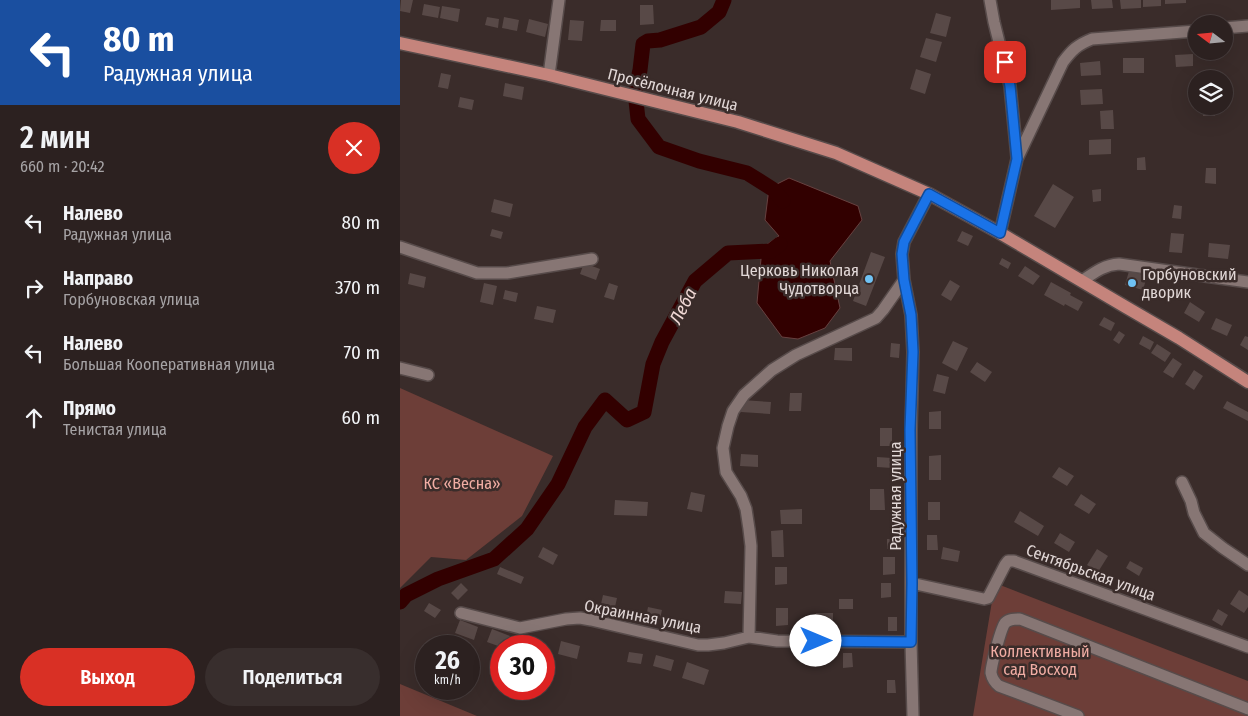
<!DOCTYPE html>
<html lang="ru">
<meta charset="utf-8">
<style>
body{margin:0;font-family:"Fira Sans Condensed",sans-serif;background:#382e2d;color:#f1f3f6;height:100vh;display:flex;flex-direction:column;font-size:19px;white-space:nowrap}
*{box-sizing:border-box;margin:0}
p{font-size:16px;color:#a6a3a5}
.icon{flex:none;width:28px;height:28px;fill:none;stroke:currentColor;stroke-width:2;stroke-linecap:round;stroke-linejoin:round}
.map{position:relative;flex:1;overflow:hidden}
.drawer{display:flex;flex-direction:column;background:#2c2120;width:400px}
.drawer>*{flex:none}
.top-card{background:#1a4fa0;color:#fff;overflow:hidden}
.needle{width:32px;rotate:286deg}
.fabs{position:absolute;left:788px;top:15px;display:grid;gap:10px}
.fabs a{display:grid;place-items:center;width:45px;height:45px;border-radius:50%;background:#2c2120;box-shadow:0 5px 20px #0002,0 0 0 1px #483e3e;font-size:25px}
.speed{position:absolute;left:15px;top:635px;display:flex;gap:10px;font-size:25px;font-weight:700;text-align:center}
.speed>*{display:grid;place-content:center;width:65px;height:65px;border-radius:50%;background:#2c2120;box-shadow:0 5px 20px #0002,0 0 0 1px #483e3e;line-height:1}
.speed small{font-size:12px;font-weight:400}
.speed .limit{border:8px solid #d22;background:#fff;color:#111}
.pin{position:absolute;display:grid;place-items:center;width:42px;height:42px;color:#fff;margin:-21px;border-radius:10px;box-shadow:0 2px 8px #0006}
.me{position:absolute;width:55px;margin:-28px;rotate:90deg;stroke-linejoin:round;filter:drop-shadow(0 0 4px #0008)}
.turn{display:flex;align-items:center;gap:18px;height:105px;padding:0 20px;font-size:22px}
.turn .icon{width:65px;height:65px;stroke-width:2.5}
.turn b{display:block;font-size:35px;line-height:42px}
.round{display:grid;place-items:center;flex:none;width:52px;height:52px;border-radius:26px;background:#382e2d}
.headline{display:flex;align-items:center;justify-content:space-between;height:85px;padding:0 20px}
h1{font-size:30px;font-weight:600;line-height:38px}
.button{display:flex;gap:10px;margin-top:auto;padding:10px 20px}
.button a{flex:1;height:58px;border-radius:30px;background:#d93025;color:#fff;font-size:20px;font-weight:600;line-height:58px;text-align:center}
.button a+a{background:#382e2d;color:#f1f3f6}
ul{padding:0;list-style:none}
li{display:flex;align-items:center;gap:15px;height:65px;padding:0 20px}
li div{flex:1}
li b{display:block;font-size:19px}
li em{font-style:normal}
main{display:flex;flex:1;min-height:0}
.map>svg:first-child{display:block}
.green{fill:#6d3e38}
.water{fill:#320000;stroke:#674140}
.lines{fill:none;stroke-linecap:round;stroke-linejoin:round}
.river{stroke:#320000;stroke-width:15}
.building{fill:#584947}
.minor-casing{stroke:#574b4a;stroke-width:14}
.major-casing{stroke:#574b4a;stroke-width:15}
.minor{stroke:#877674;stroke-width:11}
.major{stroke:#c5847c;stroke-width:12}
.route-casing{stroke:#114b97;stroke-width:12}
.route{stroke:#1a73e8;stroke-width:9}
.poi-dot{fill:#6fc2f4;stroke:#3a2c2a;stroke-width:2}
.labels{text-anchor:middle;stroke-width:5;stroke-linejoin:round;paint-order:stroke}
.street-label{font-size:16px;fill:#e2d8d7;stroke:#3a2c2a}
.poi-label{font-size:16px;fill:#e2d8d7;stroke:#3a2c2a;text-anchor:end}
.park-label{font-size:16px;fill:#f1ada4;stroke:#3a2c2a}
.water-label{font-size:18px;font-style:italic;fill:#f0d8d5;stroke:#3a2c2a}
</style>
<main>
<section class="drawer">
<div class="top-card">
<div class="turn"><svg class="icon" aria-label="left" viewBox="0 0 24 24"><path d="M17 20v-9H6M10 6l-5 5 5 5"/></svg><div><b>80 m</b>Радужная улица</div></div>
</div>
<div class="headline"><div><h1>2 мин</h1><p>660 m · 20:42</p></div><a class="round" style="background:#d93025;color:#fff"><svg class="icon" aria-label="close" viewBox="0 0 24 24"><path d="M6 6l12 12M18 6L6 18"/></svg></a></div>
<ul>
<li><svg class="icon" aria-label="left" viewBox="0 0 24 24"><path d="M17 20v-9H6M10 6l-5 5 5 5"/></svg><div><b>Налево</b><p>Радужная улица</p></div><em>80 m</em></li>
<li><svg class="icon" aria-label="right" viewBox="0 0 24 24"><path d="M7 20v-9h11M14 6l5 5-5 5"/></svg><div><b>Направо</b><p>Горбуновская улица</p></div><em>370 m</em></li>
<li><svg class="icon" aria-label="left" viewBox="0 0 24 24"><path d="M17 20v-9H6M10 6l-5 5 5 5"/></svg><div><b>Налево</b><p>Большая Кооперативная улица</p></div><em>70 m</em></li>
<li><svg class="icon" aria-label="ahead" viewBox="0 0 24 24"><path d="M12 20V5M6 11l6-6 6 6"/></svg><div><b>Прямо</b><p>Тенистая улица</p></div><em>60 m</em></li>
</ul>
<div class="button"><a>Выход</a><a>Поделиться</a></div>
</section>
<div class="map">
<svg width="848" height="716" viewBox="0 0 848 716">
<rect width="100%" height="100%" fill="#3a2c2a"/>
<path class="green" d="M 0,388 L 153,456 L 122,516 L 66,560 L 31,557 L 0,588 Z
M 595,583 L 848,681 L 848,716 L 573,716 Z
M 0,684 L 77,716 L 0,716 Z"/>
<path class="water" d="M 389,178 L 458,206 L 462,220 L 430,261 L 440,308 L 425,328 L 398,339 L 382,337 L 357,303 L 362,248 L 379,236 L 365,220 L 369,188 Z"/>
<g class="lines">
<path class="river" d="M 324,0 L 319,12 L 301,27 L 260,40 L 248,41 L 243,44 L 240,70 L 235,92 L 238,119 L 259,147 L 299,161 L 347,173 L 374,190 L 383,201
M 0,602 L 6,595 L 38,579 L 94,559 L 127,529 L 158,484 L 185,427 L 205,400 L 227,420 L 244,412 L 253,364 L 262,342 L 295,281 L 328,253 L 371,251 L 380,244"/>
</g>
<path class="building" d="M 1,0 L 13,0 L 10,13 L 0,11 Z
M 651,0 L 680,0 L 680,8 L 651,10 Z
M 691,0 L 712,0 L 713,8 L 692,9 Z
M 720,0 L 741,0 L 741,8 L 721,9 Z
M 743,0 L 761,0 L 761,6 L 743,7 Z
M 765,0 L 786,0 L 786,3 L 765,4 Z
M 24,4 L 40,7 L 38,18 L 22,15 Z
M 240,5 L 253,5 L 254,24 L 240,25 Z
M 42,6 L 60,9 L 58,22 L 40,18 Z
M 536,13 L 551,17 L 546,37 L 530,33 Z
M 87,17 L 99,19 L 98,28 L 85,25 Z
M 104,17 L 119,20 L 117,31 L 102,28 Z
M 129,19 L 148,24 L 145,37 L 126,32 Z
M 170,20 L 184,21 L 182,41 L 168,40 Z
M 201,20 L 216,20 L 216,31 L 200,31 Z
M 526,38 L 542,42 L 536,62 L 520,57 Z
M 793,54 L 793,66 L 776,67 L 775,55 Z
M 723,58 L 744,58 L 744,73 L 723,73 Z
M 700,61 L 701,75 L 681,76 L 680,63 Z
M 516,69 L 531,74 L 525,94 L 510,89 Z
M 41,73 L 51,75 L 48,89 L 38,87 Z
M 105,83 L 124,87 L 122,100 L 103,96 Z
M 702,89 L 703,104 L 681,105 L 680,90 Z
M 60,97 L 74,100 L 72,110 L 58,107 Z
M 803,106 L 815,106 L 815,116 L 803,116 Z
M 713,110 L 714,129 L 701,129 L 700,111 Z
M 711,139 L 711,154 L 689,155 L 689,140 Z
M 745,157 L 746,170 L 737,170 L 737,158 Z
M 806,168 L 816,168 L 816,184 L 805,183 Z
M 653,184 L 674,197 L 655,228 L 634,216 Z
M 701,189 L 701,201 L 693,202 L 692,190 Z
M 94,199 L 113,204 L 110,217 L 91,212 Z
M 774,205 L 782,206 L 781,219 L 772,218 Z
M 92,229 L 103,232 L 101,239 L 90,236 Z
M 562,231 L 573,236 L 568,246 L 557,241 Z
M 771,233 L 784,234 L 782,253 L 769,252 Z
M 809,243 L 830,245 L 828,259 L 808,257 Z
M 471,252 L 485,257 L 466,306 L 453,301 Z
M 602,258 L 611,263 L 608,269 L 599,264 Z
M 184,263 L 200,269 L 196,280 L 180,274 Z
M 625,266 L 640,276 L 633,285 L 618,276 Z
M 729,271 L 747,276 L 743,290 L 725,285 Z
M 10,273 L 26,277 L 24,288 L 8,284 Z
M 550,280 L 560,286 L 551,301 L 541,295 Z
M 651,282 L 671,293 L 670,295 L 683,302 L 678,311 L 665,304 L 664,306 L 644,295 Z
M 84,283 L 97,286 L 93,305 L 80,302 Z
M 209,283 L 218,286 L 214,300 L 204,297 Z
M 105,290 L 118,293 L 116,302 L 103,299 Z
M 790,302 L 805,312 L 799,322 L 784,313 Z
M 137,306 L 156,310 L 153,323 L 134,319 Z
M 704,317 L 715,323 L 711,331 L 699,325 Z
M 816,318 L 832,325 L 827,336 L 811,329 Z
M 719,331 L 725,335 L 719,344 L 713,340 Z
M 743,336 L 754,342 L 750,350 L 739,344 Z
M 845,336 L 848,337 L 848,350 L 840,345 Z
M 553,341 L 568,348 L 557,371 L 542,363 Z
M 491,343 L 500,344 L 499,358 L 490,357 Z
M 757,344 L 771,353 L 765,362 L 751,353 Z
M 435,348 L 452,348 L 452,361 L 434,360 Z
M 773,358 L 782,364 L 773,378 L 763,372 Z
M 577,362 L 592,372 L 585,382 L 570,372 Z
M 794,370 L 803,376 L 794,390 L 785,384 Z
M 537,374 L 549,377 L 545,394 L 533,391 Z
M 390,393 L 402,393 L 401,411 L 389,411 Z
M 342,400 L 371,402 L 370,414 L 341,412 Z
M 827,401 L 848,412 L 848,421 L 823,408 Z
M 541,411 L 541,429 L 529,429 L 529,412 Z
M 480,428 L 492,428 L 492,446 L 480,446 Z
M 341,454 L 358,455 L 358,467 L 340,466 Z
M 541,455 L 541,480 L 529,480 L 529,456 Z
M 477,457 L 492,458 L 492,468 L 477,467 Z
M 659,467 L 674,476 L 667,486 L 652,477 Z
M 470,489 L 484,489 L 485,510 L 470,510 Z
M 291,492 L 305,495 L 302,512 L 287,509 Z
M 681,494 L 696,504 L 689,514 L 674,505 Z
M 215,500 L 248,502 L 247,516 L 214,515 Z
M 528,502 L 540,502 L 540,520 L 528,520 Z
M 402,509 L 402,524 L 381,524 L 380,510 Z
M 620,511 L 644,526 L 638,536 L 614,522 Z
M 383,530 L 384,557 L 372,557 L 371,531 Z
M 660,533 L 675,542 L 669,552 L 654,543 Z
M 527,535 L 537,535 L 538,550 L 527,550 Z
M 487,539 L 495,539 L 495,549 L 487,549 Z
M 143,547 L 158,555 L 153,565 L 138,557 Z
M 543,547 L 560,551 L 558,562 L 541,559 Z
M 697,549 L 708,556 L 698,572 L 687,565 Z
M 483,557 L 495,557 L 495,574 L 483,575 Z
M 730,561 L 743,568 L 739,576 L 726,568 Z
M 100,567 L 124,577 L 121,584 L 97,574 Z
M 375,567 L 387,567 L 387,584 L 375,585 Z
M 61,583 L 68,590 L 58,600 L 51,593 Z
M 481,583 L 491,583 L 491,597 L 481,598 Z
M 839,590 L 848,596 L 848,607 L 844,613 L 830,604 Z
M 325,591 L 342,592 L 341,604 L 324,603 Z
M 203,595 L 217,598 L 215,607 L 201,604 Z
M 439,599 L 453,599 L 453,609 L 439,609 Z
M 29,603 L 41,610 L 35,618 L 24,611 Z
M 248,607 L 262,610 L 260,619 L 246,617 Z
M 376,608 L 388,608 L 388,625 L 376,626 Z
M 818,609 L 828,615 L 822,626 L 812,620 Z
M 416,613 L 433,613 L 433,625 L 415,625 Z
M 488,617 L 497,617 L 497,631 L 488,631 Z
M 60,620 L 78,627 L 74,640 L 55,633 Z
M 92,629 L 110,636 L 106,646 L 101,647 L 87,642 Z
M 161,641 L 180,646 L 177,659 L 158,654 Z
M 229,652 L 243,654 L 241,664 L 227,662 Z
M 443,653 L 452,653 L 453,667 L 443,668 Z
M 256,655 L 274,660 L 271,671 L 253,666 Z
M 287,662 L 309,670 L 304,685 L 282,678 Z
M 487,680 L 495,680 L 496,693 L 487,693 Z"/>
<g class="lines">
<g class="minor-casing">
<path id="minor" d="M 590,0 L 594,22 L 610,86 L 617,157
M 824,28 L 848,26
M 149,75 L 159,0
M 600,233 L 617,159 L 663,62 C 672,50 677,45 692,39 L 796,31
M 0,247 L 77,273 L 107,273 L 192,259
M 682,281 C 695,272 704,265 719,264 L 848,282
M 0,368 L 28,375
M 782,482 L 791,501 L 794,513 L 804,533 L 823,548 L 848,565
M 511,583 L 584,599 L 588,598 L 605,565 L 608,561 L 614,561 L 848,647
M 61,613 L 120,628 L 166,619 L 180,618 L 191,620 L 298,645 L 308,645 L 324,643 L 349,637 L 377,641 L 511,642
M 349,637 L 351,546 L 349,529 L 346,509 L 341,496 L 326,472 L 323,448 L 328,426 L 333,411 L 344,395 L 372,370 L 396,355 L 476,318 L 483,310 L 504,280
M 513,716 L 511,642 L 511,430 L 513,352 L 511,315 L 504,280 L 502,254 L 504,242 L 529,194
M 678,716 L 599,686 C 594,682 592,678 591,673 C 591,666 601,628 605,623 C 609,619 615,619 620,619 L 848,709"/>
</g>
<g class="major-casing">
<path id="major" d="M 0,43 L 149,75 L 338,122 L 436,153 L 529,194 L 600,233 L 724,306 L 779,338 L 848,382"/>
</g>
<use href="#minor" class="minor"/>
<use href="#major" class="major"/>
</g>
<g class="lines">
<g class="route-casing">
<path id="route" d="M 416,641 L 511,642 L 512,583 L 510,430 L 513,352 L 511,315 L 504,280 L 502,254 L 504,242 L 529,194 L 600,233 L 617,159 L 610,86 L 605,62"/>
</g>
<use href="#route" class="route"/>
</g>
<g class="poi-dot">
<circle cx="469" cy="279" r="5"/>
<circle cx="732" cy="283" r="5"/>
</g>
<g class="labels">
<g class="street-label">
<text transform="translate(273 89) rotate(14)" y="6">Просёлочная улица</text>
<text transform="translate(495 496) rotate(-90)" y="6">Радужная улица</text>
<text transform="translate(691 572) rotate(20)" y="6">Сентябрьская улица</text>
<text transform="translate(243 616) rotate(11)" y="6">Окраинная улица</text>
</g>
<g class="poi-label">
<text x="459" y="276">Церковь Николая<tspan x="459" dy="18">Чудотворца</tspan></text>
<text x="742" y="280" text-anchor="start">Горбуновский<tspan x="742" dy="18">дворик</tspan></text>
</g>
<g class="park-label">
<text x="62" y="489">КС «Весна»</text>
<text x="640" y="657">Коллективный<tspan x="640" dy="18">сад Восход</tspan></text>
</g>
<g class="water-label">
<text transform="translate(283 306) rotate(-63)" y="6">Леба</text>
</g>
</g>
</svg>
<div class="fabs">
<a><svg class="needle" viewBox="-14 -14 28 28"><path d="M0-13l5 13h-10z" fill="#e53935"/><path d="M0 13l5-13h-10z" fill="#a6a3a5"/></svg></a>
<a><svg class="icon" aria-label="layers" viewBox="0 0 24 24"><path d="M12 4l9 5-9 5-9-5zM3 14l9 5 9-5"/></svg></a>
</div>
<div class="speed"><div>26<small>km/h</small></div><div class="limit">30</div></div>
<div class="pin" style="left:605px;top:62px;background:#d93025"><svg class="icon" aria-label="arrive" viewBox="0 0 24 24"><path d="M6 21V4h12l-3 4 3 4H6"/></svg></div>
<svg class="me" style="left:416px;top:641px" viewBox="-20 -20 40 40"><circle r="19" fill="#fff"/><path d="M0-13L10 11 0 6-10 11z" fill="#1a73e8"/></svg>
</div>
</main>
